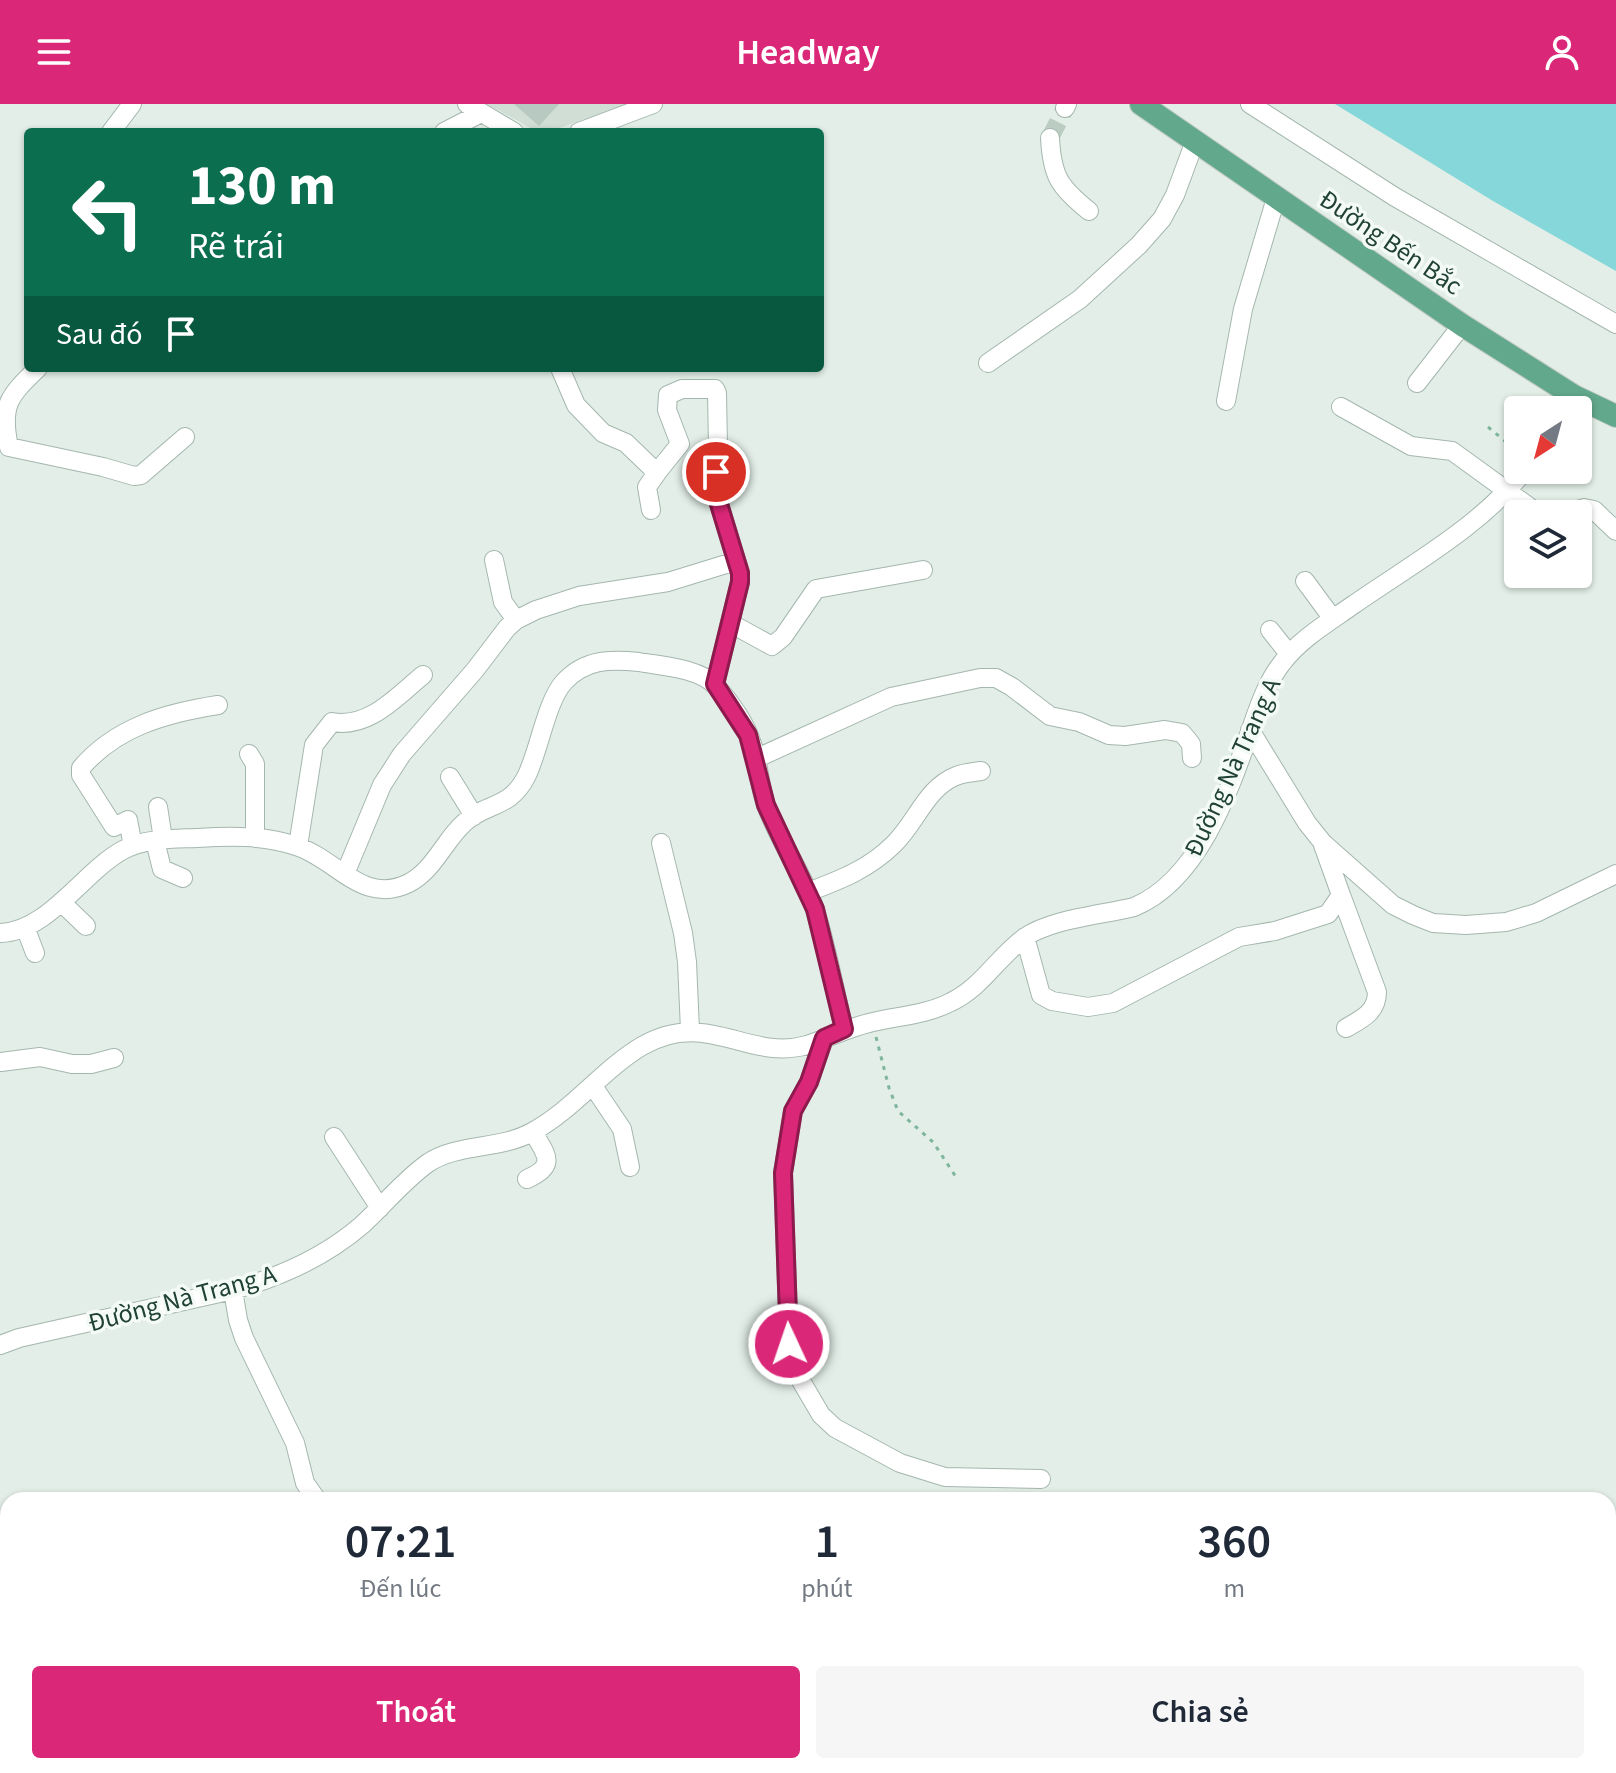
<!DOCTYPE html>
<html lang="vi">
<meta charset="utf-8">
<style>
body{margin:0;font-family:"Source Sans 3",sans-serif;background:#f6f6f7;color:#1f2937;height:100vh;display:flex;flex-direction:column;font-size:30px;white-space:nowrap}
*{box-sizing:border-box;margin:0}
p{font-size:26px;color:#747a83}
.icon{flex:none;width:44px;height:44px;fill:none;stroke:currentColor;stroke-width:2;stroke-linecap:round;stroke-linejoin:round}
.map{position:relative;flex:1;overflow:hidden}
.side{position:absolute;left:0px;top:1388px;width:1616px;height:282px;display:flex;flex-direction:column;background:#fff;border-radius:24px 24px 0 0;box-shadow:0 2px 6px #0004}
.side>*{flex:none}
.guide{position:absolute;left:24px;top:24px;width:800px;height:244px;border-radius:8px;box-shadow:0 2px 6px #0004;background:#0b6e4f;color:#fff;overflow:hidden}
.needle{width:52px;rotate:216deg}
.fabs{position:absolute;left:1504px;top:292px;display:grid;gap:16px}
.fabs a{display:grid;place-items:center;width:88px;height:88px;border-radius:8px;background:#fff;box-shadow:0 2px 6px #0004;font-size:40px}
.pin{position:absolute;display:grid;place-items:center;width:68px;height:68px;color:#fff;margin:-34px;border:4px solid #fff;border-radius:50%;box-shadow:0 2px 8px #0007}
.me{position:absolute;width:88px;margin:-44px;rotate:357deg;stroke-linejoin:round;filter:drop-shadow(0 0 6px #0008)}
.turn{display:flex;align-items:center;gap:28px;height:168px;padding:0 32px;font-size:36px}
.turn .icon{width:104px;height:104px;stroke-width:2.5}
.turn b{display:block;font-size:56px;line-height:68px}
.then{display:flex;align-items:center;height:76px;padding:0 32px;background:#0003;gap:16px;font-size:30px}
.eta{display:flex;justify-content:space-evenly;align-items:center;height:136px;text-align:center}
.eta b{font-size:48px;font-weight:600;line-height:56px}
.cta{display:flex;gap:16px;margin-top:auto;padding:16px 32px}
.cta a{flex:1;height:92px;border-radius:8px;background:#db2777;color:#fff;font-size:32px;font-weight:600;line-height:92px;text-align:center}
.cta a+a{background:#f6f6f7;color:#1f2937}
header{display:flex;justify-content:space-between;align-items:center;height:104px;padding:0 32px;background:#db2777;color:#fff;font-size:36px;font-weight:600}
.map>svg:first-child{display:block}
.built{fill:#d0ded6}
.water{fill:#85d7d9}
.building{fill:#b7c9c0}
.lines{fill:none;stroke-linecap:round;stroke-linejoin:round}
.minor-tunnel{stroke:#bbccc3;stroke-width:18;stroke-dasharray:18 9;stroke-linecap:butt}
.minor-casing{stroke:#a4b7ae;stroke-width:20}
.major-casing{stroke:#c1cac6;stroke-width:24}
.path{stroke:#7fb59d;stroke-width:3;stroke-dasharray:4 6;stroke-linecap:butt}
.minor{stroke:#fff;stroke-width:18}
.major{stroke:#62a88d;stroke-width:22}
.route-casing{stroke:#8e194d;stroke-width:20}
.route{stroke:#db2777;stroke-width:14}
.labels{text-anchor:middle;stroke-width:7;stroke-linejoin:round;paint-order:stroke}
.street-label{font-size:26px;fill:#204234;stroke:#f4faf6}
</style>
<header><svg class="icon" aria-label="menu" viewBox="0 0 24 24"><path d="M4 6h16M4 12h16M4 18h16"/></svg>Headway<svg class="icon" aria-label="person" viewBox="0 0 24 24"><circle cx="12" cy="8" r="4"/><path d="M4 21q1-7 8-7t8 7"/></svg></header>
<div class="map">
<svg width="1616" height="1669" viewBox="0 0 1616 1669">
<rect width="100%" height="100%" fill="#e2eee7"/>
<path class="built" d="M 487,0 L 630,0 L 547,28 L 538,28 Z"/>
<path class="water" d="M 1335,0 L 1616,0 L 1616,167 L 1493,97 Z"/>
<path class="building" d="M 514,0 L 559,0 L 539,22 Z"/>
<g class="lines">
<path class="minor-tunnel" d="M 1050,34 L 1065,4"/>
<g class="minor-casing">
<path id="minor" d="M 467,0 L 514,28
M 1250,0 L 1395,93 L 1616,220
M 1065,4 L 1067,0
M 111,28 L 132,0
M 444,28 L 481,9
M 579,28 L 653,0
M 1050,34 C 1052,72 1059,83 1089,107
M 988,259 L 1080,195 L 1139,141 L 1162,115 L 1175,91 L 1195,37
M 38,264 C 9,292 0,301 9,343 L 103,363 L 134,372 L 141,371 L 185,333
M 560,264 L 576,301 L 603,329 L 626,339 L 653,365 L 659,366 L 680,340 L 667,306 L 668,291 L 682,285 L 715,285 L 717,289 L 719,400 L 740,469 L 740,478 L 715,580
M 1417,279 L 1462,221
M 1226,297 L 1243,205 L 1276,94
M 1341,303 L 1411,342 L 1452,347 L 1539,410
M 651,406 L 647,383 L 659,366
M 1565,410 L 1584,404 L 1594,406 L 1616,427
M 494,456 L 503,498 L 516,516
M 1305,477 L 1333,515
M 730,519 L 772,542 L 783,533 L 816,485 L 923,466
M 1270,526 L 1289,550
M 1250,626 L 1307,719 L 1323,739 L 1393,801 L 1413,811 L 1433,819 L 1466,821 L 1506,818 L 1536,809 L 1616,770
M 249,650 L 255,660 L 255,734
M 755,655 L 891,593 L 980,574 L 996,574 L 1012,583 L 1050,612 L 1079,618 L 1109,631 L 1125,632 L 1165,626 L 1182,629 L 1191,640 L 1192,654
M 450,673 L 474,712
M 158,703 L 163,735
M 155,737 L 162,765 L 183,774
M 661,739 L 683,829 L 687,858 L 690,926
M 133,742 L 128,716 L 114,723 L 81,671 L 81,664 C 116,623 166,609 218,601
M 298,742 L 314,641 L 332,618 C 369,625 397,592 423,571
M 345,770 L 382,681 L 402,650 L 475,566 L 507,524 L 516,516 L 536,506 L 579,492 L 668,478 L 736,457
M 808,788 C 840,776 869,765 894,740 C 916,719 926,684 956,672 C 963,669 974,668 981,667
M 1341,791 L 1377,888 C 1377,908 1362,915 1346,924
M 61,798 L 86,822
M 25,823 L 35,849
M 0,829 C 48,828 84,767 123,746 C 145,734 173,735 197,734 C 230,732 264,731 296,742 C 337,755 363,802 409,779 C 434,766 444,737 464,719 C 486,698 510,706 527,671 C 539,646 547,596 564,578 C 585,555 610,555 639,558 C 662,562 699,564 716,582 C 730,597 746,620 752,640 C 759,660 759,681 766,701 C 779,737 802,768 814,803 C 827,843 834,885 844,925
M 1025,833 L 1041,891 L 1052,897 L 1088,903 L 1113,899 L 1239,833 L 1275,827 L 1328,810 L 1341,791 L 1323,741
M 824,934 L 809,978 L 793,1007 L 783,1069 L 789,1240 L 797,1270 L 821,1311 L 835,1324 L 900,1359 L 945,1373 L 1041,1375
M 1,958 L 40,953 L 72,960 L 91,960 L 114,954
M 593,982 L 622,1025 L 630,1063
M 334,1033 L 380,1104
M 527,1075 C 557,1061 547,1052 533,1028
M 233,1186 L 238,1216 L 244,1234 L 295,1339 L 305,1379 L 317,1396
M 0,1241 L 19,1234 L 233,1186 C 280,1173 325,1153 362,1121 C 384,1101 404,1076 428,1059 C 458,1039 500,1046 532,1028 C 573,1006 602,966 642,942 C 707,904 748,958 807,941 C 828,934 848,924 869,919 C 897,912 926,911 951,898 C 982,883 997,854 1024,834 C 1050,815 1102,811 1134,803 C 1199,776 1229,687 1251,625 C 1259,602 1267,578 1282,559 C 1300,535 1329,518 1353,501 C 1412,460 1480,423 1525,366
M 0,1517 L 8,1510
M 939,1662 L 952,1669
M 741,1669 L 762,1662
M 1126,1669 L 1135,1662"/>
</g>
<g class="major-casing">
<path id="major" d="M 1141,0 L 1462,221 L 1574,292 L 1616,312"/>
</g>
<path class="path" d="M 1488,323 L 1518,348
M 876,933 L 889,984 L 898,1007 L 933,1038 L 958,1076"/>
<use href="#minor" class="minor"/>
<use href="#major" class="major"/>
</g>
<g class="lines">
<g class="route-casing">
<path id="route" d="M 716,368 L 719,400 L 740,469 L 740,478 L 715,580 L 748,631 L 766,701 L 815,805 L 844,925 L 824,934 L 809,978 L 793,1007 L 783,1069 L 789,1240"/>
</g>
<use href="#route" class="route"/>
</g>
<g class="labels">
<g class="street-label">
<text transform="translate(1391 138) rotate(34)" y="9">Đường Bến Bắc</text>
<text transform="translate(1232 663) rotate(-65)" y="9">Đường Nà Trang A</text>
<text transform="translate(182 1194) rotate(-15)" y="9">Đường Nà Trang A</text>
</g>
</g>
</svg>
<div class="fabs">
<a><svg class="needle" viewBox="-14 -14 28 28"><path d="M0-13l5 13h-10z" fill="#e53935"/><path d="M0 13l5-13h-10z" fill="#747a83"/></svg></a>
<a><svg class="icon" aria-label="layers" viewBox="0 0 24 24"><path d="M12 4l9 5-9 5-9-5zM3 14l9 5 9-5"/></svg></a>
</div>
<div class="pin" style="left:716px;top:368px;background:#d93025"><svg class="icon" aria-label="arrive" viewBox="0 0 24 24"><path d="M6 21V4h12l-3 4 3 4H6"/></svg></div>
<svg class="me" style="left:789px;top:1240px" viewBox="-20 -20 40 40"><circle r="17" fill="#db2777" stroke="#fff" stroke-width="3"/><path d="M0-11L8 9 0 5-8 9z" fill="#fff"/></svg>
<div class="guide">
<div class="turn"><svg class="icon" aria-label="left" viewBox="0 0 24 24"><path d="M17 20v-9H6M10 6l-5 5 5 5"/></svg><div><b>130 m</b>Rẽ trái</div></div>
<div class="then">Sau đó<svg class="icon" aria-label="arrive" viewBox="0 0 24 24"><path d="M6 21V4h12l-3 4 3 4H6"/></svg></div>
</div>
<section class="side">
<div class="eta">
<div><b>07:21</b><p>Đến lúc</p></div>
<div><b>1</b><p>phút</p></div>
<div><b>360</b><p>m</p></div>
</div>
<div class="cta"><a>Thoát</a><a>Chia sẻ</a></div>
</section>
</div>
